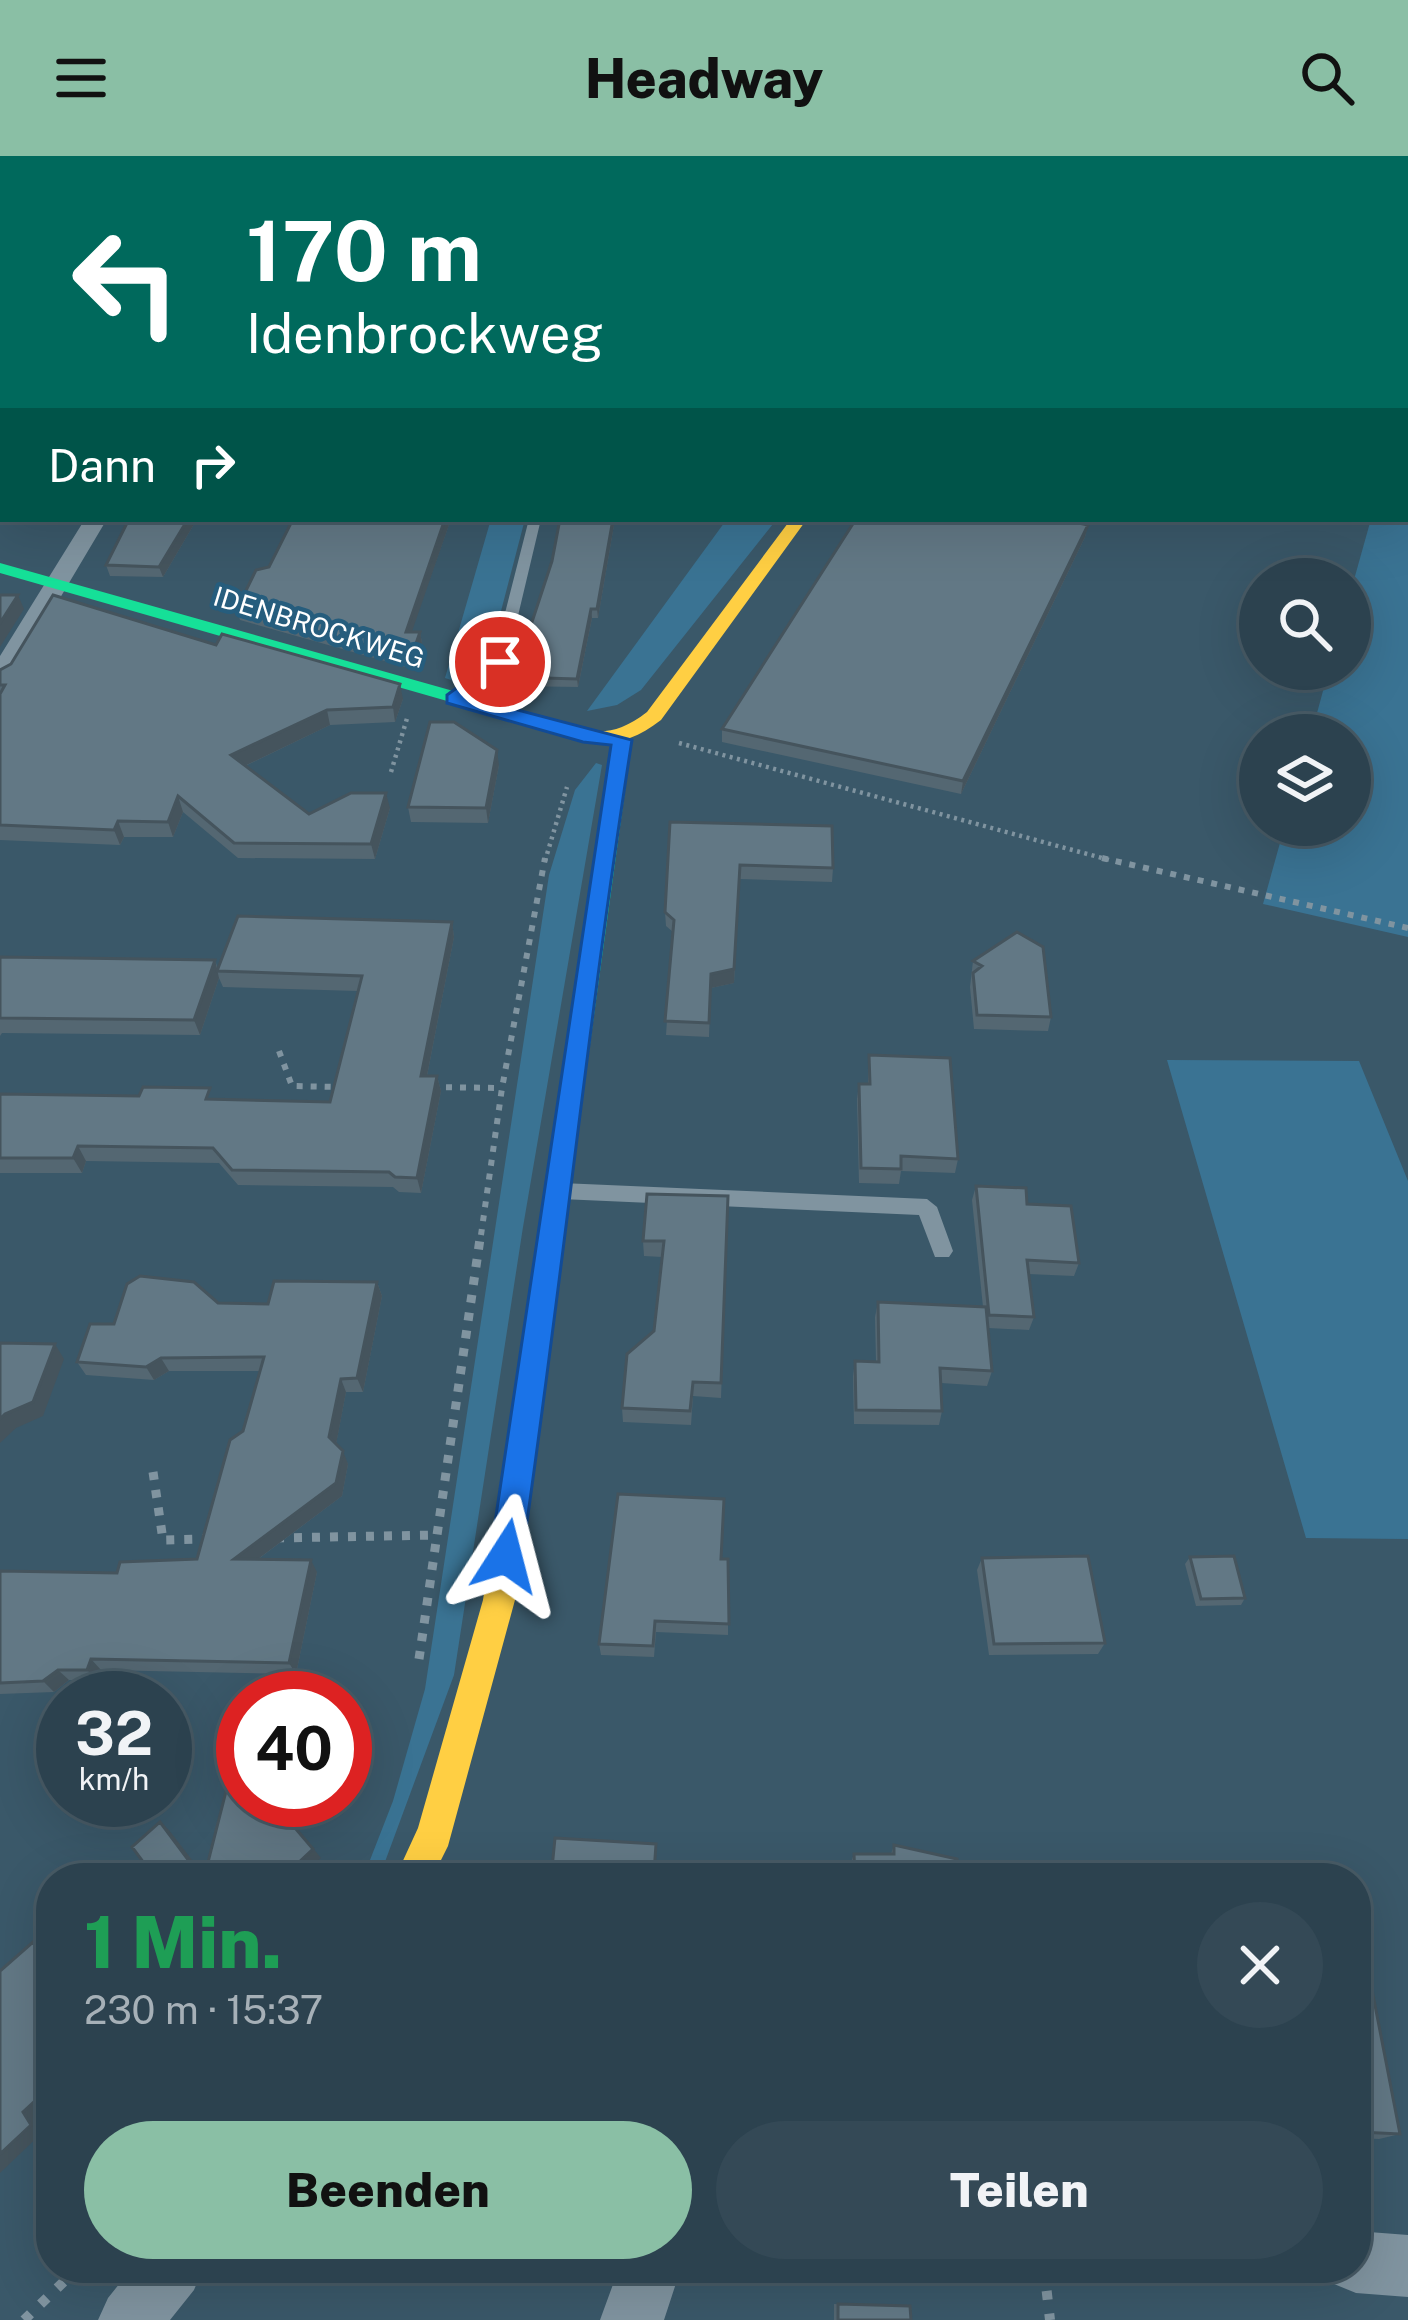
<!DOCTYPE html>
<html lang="de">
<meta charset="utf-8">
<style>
body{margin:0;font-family:"Public Sans",sans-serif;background:#344956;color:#f1f3f6;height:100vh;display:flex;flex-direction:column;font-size:45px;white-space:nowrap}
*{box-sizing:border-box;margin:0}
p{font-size:39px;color:#a6b0b7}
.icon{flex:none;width:66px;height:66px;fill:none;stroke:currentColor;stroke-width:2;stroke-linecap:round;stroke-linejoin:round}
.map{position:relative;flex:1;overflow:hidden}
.sheet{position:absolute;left:36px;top:1707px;width:1335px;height:420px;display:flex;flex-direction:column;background:#2c424f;border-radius:48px;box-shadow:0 12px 48px #0002,0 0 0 3px #485b66}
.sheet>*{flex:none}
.banner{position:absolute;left:0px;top:0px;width:1410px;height:366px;box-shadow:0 12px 48px #0002,0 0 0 3px #485b66;background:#00695c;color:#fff;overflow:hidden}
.controls{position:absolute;left:1239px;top:402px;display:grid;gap:24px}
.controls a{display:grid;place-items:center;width:132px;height:132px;border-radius:50%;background:#2c424f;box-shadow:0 12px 48px #0002,0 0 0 3px #485b66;font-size:60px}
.speed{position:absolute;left:36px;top:1515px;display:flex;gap:24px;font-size:60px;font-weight:700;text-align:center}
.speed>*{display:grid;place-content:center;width:156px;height:156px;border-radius:50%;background:#2c424f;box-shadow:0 12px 48px #0002,0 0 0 3px #485b66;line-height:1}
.speed small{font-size:30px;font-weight:400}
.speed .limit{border:18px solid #d22;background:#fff;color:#111}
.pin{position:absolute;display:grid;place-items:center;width:102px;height:102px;color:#fff;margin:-51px;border:6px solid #fff;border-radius:50%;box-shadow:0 3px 12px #0007}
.me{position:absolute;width:132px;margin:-66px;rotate:9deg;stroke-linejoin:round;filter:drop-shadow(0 0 9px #0008)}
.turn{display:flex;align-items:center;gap:42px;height:252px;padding:0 48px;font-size:54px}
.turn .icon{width:156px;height:156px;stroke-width:2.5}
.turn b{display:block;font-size:84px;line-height:102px}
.then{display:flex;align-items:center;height:114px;padding:0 48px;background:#0003;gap:24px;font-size:45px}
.round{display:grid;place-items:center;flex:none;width:126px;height:126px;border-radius:63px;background:#344956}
.overview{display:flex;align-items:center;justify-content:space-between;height:204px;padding:0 48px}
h1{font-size:72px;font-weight:800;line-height:90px;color:#1e9e55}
.primary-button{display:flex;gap:24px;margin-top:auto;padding:24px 48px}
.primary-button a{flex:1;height:138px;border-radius:72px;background:#8abfa5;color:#111;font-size:48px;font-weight:800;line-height:138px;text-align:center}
.primary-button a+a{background:#344956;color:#f1f3f6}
header{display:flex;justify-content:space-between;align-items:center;height:156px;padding:0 48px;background:#8abfa5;color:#111;font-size:54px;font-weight:800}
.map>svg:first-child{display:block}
.green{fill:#3a7393}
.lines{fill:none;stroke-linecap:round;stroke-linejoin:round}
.stream{fill:#5e849a;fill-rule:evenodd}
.path-far4{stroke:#8094a0;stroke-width:3;stroke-dasharray:3 4.5;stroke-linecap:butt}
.path-far3{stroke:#8094a0;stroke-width:4.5;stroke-dasharray:3 4.5;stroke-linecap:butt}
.path-far2{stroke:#8094a0;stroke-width:6;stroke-dasharray:6 8;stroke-linecap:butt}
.path-far1{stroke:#8094a0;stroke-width:9;stroke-dasharray:8 10;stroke-linecap:butt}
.path{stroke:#8094a0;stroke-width:10;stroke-dasharray:9 14;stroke-linecap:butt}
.lane{fill:#8094a0;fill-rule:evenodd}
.street{fill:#8094a0;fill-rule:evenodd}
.fast{fill:#16e098;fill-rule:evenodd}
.slow{fill:#ffcf43;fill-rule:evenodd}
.jam{fill:#f24e42;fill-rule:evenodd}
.wall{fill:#546772}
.shaded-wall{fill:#45545d}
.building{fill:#627885;stroke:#45545d;stroke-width:3}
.route{fill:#1a73e8;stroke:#114b97;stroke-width:3}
.labels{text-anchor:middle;stroke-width:9;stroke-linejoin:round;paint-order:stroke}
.far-street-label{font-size:27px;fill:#fff;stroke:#265d7d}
</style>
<header><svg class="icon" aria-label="menu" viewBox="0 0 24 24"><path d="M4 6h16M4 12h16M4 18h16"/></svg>Headway<svg class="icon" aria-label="search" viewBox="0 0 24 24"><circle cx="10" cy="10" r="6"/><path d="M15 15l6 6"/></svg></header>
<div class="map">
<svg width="1408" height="2164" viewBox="0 0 1408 2164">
<rect width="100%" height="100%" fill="#3a5869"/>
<path class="green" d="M 383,0 L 1144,0 L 1153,3 L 382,3 Z
M 1408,94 L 1408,781 L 1263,748 L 1285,669 L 1350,669 L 1350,579 L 1311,579 L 1329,513 L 1350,513 L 1350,438 L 1371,363 L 1407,363 Z
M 491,363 L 525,363 L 488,505 L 463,528 L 445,522 Z
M 727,363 L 777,363 L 641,534 L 617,549 L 587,555 Z
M 596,607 L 602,609 L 523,1071 L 454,1519 L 379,1722 L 363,1722 L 393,1645 L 425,1533 L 549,719 L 575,634 Z
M 1167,904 L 1359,905 L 1408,1025 L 1408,1383 L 1306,1382 Z"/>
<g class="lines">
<path class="stream" d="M 398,0 L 557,0 L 400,3 Z
M 0,4 L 3,4 L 3,8 L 0,8 Z
M 1407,276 L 1408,276 L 1408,281 L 1407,281 Z"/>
<path class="path-far4" d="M 1165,3 L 1169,0"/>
<path class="path-far3" d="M 679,587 L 1113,705
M 391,616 L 408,559
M 545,705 L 567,631"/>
<path class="path-far2" d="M 1102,702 L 1408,772
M 279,895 L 292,930 L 339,931
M 432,931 L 502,932
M 481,1079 L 502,932 L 545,702"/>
<path class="path-far1" d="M 153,1316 L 163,1384 L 207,1383
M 276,1382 L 437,1379
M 419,1503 L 481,1076"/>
<path class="path" d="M 1044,2112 L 1050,2164
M 24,2164 L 78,2112"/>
<path class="lane" d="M 529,363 L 541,363 L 507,506 L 459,546 L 449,546 L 449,540 L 493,504 Z
M 561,1027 L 927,1043 L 937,1051 L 953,1095 L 949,1101 L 935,1101 L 919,1059 L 561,1043 L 551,1035 Z"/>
<path class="street" d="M 1081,0 L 1098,0 L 1100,3 L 1083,3 Z
M 85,363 L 107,363 L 13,521 L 0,529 L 0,500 Z
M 1356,2075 L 1408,2079 L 1408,2141 L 1356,2137 L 1334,2128 L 1327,2112 L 1356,2112 Z
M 132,2112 L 203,2112 L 194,2134 L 170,2164 L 98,2164 L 108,2142 Z
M 619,2112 L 681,2112 L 664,2164 L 600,2164 Z"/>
<path class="fast" d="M 1407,256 L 1408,256 L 1408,264 L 1407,264 Z
M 0,407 L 538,559 L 540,563 L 524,567 L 0,417 Z
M 622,578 L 632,584 L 582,946 L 570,955 L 558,946 L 612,584 Z"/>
<path class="slow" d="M 791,363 L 807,363 L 661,564 C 611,603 578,584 524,567 L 522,563 L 531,557 C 580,570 602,591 647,556 Z
M 570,937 L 582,946 L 515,1444 L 448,1690 L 432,1722 L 395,1722 L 418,1672 L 483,1444 L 558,946 Z"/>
<path class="jam" d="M 0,19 L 3,19 L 3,25 L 0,25 Z"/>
</g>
<path class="wall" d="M 129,363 L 197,363 L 163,421 L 110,420 L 106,409 Z
M 451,363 L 411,476 L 420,476 L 422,487 L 413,513 L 240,464 L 237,453 L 269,411 Z
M 560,363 L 615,363 L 598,462 L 592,462 L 578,531 L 514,530 L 513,521 L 531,480 L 530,472 L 552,405 Z
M 1081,367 L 1088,369 L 1085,381 L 961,638 L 722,586 L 722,573 Z
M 216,489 L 403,543 L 395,566 L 330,569 L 245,610 L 309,658 L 390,652 L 375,703 L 238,702 L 183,656 L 173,681 L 124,681 L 120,689 L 0,684 L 0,514 Z
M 499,609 L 488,667 L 411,666 L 408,651 Z
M 670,666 L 833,712 L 832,726 L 740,723 L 734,827 L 711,832 L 709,881 L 666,879 L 673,776 L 666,770 L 665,756 Z
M 452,766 L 454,781 L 427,920 L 437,920 L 441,935 L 421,1037 L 399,1036 L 393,1031 L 238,1029 L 219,1007 L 86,1005 L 82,1017 L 0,1017 L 0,938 L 330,946 L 358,835 L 223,831 L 219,822 L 200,879 L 2,877 L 0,880 L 0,801 L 215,804 L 218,813 Z
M 973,805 L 1051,861 L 1048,875 L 974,873 L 970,831 Z
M 869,899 L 958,1003 L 955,1017 L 901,1015 L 899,1028 L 859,1027 L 857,943 L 859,928 L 868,928 Z
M 976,1030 L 1027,1048 L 1079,1107 L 1074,1120 L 1028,1118 L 1034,1161 L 1029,1174 L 988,1172 L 992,1215 L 987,1230 L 941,1227 L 942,1255 L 939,1269 L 854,1268 L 853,1220 L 855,1205 L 876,1206 L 875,1161 L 878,1146 L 983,1151 L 972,1044 Z
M 728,1040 L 721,1242 L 693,1240 L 691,1269 L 623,1266 L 622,1252 L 654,1175 L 662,1101 L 644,1100 L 643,1085 Z
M 377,1126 L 382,1140 L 363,1236 L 346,1236 L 336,1288 L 348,1308 L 342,1340 L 257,1404 L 317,1416 L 296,1518 L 101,1514 L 98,1525 L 69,1524 L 54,1536 L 0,1538 L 0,1415 L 117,1417 L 197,1403 L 243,1275 L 260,1215 L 169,1215 L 154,1224 L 86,1219 L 77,1206 L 114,1168 L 218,1147 L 268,1148 Z
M 1190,1401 L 1245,1442 L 1241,1449 L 1196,1450 L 1185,1408 Z
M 982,1402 L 1105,1487 L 1098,1498 L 989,1499 L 977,1414 Z
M 721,1403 L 728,1403 L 728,1479 L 656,1476 L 654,1501 L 601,1499 L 599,1488 Z
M 894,1689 L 958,1722 L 850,1722 L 850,1709 L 854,1698 L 891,1698 Z
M 1356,1807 L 1400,1978 L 1379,1983 L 1356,1982 Z
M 834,2148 L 910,2150 L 911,2164 L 834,2164 Z"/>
<path class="shaded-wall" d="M 188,363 L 197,363 L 163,421 L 159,411 Z
M 445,363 L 451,363 L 408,487 L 406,476 Z
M 613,363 L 615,363 L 598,462 L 597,453 Z
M 1088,369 L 1085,381 L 961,638 L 963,625 Z
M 18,439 L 24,453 L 0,491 L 0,467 Z
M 591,453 L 592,462 L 578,531 L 577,523 Z
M 420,476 L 422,487 L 413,513 L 411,502 Z
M 400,528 L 403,543 L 395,566 L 393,551 Z
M 327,554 L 330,569 L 236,614 L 231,599 Z
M 497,594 L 499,609 L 488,667 L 486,652 Z
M 386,637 L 390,652 L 375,703 L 371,688 Z
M 178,640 L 183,656 L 173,681 L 168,666 Z
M 118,665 L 124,681 L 120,689 L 114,674 Z
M 740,709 L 734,827 L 711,832 L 709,881 L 711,818 Z
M 452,766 L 454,781 L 424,935 L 421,920 Z
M 215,804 L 219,822 L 200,879 L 194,864 Z
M 437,920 L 441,935 L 421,1037 L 417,1022 Z
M 78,990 L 86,1005 L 82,1017 L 73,1002 Z
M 377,1126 L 382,1140 L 363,1236 L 357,1222 Z
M 55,1188 L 64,1203 L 43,1260 L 16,1272 L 0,1287 L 0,1263 Z
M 161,1202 L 169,1215 L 154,1224 L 146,1211 Z
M 341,1223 L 346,1236 L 335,1294 L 329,1281 Z
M 343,1295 L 348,1308 L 342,1340 L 242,1415 L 234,1403 Z
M 311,1404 L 317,1416 L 296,1518 L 289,1507 Z
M 91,1503 L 101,1514 L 98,1525 L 87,1514 Z
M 58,1514 L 69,1524 L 54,1536 L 43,1525 Z
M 295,1644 L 305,1644 L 299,1675 L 321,1702 L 300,1722 L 282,1722 Z
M 160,1666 L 169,1674 L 206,1722 L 193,1722 Z
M 33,1786 L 46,1794 L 51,1800 L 51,1813 Z
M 51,1902 L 51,1924 L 42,1910 Z
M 51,1930 L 51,1948 L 38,1960 L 46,1973 L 0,2017 L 0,1998 L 23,1956 Z"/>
<path class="building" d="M 0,57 L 3,57 L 3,111 L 0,111 Z
M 0,123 L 3,123 L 3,230 L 0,230 L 3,208 L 0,208 Z
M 129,363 L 188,363 L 159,411 L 106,409 Z
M 293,363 L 445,363 L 406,476 L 420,476 L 411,502 L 237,453 L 256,414 L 269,411 Z
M 560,363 L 613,363 L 597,453 L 591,453 L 577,523 L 513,521 L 534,472 L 530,472 L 552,405 Z
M 856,363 L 1080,363 L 1079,367 L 1088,369 L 963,625 L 722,573 Z
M 0,439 L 18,439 L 0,467 Z
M 53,439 L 216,489 L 222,478 L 400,528 L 393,551 L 327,554 L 231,599 L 309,658 L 351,637 L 386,637 L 371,688 L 234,687 L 178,640 L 168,666 L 118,665 L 114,674 L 0,669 L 0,538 L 5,529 L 0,529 L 0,514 L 11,508 Z
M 430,566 L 454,566 L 497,594 L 486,652 L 408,651 Z
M 670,666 L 832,670 L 833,712 L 740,709 L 734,813 L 711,818 L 709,867 L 665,865 L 674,764 L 665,756 Z
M 238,760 L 452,766 L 421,920 L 437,920 L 417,1022 L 395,1021 L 389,1016 L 232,1014 L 213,992 L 78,990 L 73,1002 L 0,1002 L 0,938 L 139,940 L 143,931 L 210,932 L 206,943 L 330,946 L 362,820 L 217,815 Z
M 1017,776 L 1043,791 L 1051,861 L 977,859 L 973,817 L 982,810 L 973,805 Z
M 0,801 L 215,804 L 194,864 L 0,862 Z
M 869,899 L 950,902 L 958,1003 L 901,1000 L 901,1013 L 861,1012 L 859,928 L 870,928 Z
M 976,1030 L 1026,1032 L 1027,1048 L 1071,1050 L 1079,1107 L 1027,1104 L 1034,1161 L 989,1159 Z
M 647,1038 L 728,1040 L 721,1227 L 693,1226 L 690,1255 L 622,1252 L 627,1198 L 654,1175 L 664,1085 L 643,1085 Z
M 140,1120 L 194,1126 L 218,1147 L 268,1148 L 274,1125 L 377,1126 L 357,1222 L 341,1223 L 329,1281 L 343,1295 L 336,1327 L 234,1403 L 311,1404 L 289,1507 L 91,1503 L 87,1514 L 58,1514 L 43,1525 L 0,1527 L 0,1415 L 117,1417 L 120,1406 L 197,1403 L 230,1284 L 243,1275 L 264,1201 L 161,1202 L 146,1211 L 77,1206 L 90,1168 L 114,1168 L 127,1128 Z
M 878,1146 L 986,1151 L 992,1215 L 940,1212 L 942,1255 L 856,1254 L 855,1205 L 879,1206 Z
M 0,1187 L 55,1188 L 33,1246 L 5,1258 L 0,1263 Z
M 618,1338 L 724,1343 L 721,1403 L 728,1403 L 729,1468 L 655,1465 L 653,1490 L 599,1488 Z
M 1088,1400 L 1105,1487 L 994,1488 L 982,1402 Z
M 1234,1400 L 1245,1442 L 1201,1443 L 1190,1401 Z
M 238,1588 L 243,1588 L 243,1644 L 295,1644 L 290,1666 L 313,1693 L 282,1722 L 204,1722 Z
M 160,1666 L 198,1717 L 193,1722 L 155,1722 L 132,1691 Z
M 555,1682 L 656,1688 L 654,1717 L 733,1722 L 551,1722 Z
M 894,1689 L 957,1703 L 958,1722 L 855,1722 L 854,1698 L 894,1698 Z
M 1179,1719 L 1232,1721 L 1232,1722 L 1179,1722 Z
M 33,1786 L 51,1813 L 51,1902 L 42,1910 L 51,1924 L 51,1930 L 23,1956 L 31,1969 L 0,1998 L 0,1815 Z
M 1356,1807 L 1367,1808 L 1400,1978 L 1359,1976 L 1356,1973 Z
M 838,2148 L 910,2150 L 911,2164 L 838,2164 Z"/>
<path class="route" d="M 500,500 L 510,506 L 507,509 L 468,541 L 632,584 C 589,855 562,1128 522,1400 L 517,1411 L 506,1415 L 494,1411 L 490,1400 L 611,589 L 583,586 L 447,547 L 447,539 Z"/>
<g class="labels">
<g class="far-street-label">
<text transform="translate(319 472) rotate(17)" y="9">IDENBROCKWEG</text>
</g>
</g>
</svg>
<div class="controls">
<a><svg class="icon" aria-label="search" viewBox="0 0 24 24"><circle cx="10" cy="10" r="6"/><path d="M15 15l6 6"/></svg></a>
<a><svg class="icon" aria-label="layers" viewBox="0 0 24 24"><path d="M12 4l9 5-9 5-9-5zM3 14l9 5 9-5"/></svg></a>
</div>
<div class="speed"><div>32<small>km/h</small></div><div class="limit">40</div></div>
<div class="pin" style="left:500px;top:506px;background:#d93025"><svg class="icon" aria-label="arrive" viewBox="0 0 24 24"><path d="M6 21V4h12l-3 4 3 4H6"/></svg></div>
<svg class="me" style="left:506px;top:1400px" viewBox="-20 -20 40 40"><path d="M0-17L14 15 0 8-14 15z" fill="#1a73e8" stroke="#fff" stroke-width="4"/></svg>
<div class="banner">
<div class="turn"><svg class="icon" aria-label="left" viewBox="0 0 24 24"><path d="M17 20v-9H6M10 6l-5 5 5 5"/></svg><div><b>170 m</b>Idenbrockweg</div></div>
<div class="then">Dann<svg class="icon" aria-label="right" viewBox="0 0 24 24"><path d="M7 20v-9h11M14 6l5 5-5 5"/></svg></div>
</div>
<section class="sheet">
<div class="overview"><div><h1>1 Min.</h1><p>230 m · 15:37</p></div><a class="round"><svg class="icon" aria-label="close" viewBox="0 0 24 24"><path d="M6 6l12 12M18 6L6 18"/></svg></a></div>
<div class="primary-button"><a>Beenden</a><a>Teilen</a></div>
</section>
</div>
